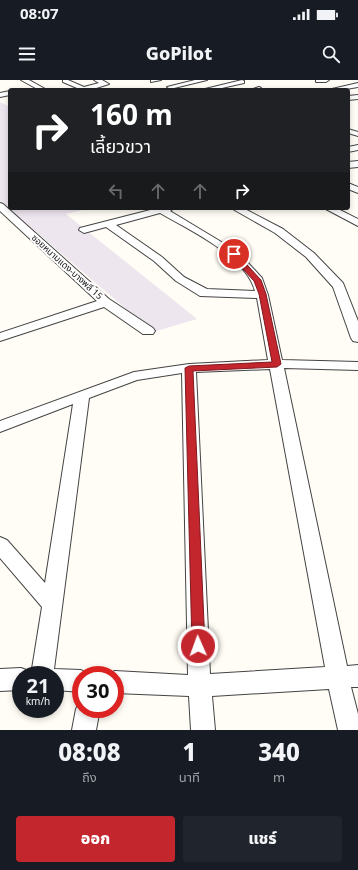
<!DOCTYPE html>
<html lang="th">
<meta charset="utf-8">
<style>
body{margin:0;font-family:Georgia,"Noto Sans Thai",serif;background:#20242c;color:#f1f3f6;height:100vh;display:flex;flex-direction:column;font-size:15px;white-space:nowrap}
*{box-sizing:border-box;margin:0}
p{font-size:13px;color:#9ea1a6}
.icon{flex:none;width:22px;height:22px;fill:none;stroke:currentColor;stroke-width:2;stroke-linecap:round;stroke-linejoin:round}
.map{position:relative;height:650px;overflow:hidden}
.details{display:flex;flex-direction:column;background:#171b24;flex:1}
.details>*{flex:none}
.top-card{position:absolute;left:8px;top:8px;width:342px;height:122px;border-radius:4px;box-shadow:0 2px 6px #0003;background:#202124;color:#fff;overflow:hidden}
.speed{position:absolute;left:12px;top:586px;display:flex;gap:8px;font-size:20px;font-weight:700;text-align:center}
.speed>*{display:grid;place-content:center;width:52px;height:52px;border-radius:50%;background:#171b24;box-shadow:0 2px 6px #0003;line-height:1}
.speed small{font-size:10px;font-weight:400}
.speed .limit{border:6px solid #d22;background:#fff;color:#111}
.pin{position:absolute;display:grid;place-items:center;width:34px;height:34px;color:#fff;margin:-17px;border:2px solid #fff;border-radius:50%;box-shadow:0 1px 4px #0007}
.me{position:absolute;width:44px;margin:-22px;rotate:358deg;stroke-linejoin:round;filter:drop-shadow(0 0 3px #0008)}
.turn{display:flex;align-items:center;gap:14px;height:84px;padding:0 16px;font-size:18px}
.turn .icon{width:52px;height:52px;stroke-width:2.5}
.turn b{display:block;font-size:28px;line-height:34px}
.lanes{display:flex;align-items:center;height:38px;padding:0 16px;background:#0003;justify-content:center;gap:20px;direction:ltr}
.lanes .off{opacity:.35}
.eta{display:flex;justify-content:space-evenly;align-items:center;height:68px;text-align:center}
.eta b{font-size:24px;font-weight:800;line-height:28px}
.action{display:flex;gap:8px;margin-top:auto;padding:8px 16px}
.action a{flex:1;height:46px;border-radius:4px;background:#c4262e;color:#fff;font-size:16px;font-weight:800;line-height:46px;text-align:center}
.action a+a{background:#20242c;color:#f1f3f6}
.status{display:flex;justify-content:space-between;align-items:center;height:28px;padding:0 20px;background:#171b24;direction:ltr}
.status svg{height:11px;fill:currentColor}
header{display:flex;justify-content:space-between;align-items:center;height:52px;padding:0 16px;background:#171b24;font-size:18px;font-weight:800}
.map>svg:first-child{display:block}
.industrial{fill:#eee6ef}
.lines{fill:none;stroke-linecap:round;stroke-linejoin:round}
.street-casing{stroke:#444;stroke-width:2}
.street{fill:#fff;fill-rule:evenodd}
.route{fill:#c4262e;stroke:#7f191e}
.labels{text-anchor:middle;stroke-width:4;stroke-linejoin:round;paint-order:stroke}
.far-street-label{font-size:9px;fill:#111;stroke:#fff}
</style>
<div class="status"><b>08:07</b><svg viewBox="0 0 49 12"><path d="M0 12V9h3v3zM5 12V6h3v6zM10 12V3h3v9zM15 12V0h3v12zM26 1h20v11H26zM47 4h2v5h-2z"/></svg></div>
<header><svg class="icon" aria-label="menu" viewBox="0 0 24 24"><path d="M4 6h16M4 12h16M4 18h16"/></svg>GoPilot<svg class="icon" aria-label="search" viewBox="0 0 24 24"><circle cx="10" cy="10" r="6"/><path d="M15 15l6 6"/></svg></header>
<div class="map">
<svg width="358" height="650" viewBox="0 0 358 650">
<rect width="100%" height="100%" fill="#fffdf5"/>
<path class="industrial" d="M 0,22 L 10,27 L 10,128 L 90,128 L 66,134 L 197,239 L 153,252 L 0,121 Z"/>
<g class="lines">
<g class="street-casing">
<path id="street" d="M 21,0 L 29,0 L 47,10 L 39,10 Z
M 63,0 L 68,0 L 84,7 L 99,3 L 94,0 L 102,0 L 109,4 L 90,10 L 74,10 L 77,8 L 63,2 Z
M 151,0 L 161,0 L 151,2 Z
M 195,0 L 207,0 L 170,9 L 167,7 Z
M 242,0 L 244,1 L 244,3 L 213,10 L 201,10 Z
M 316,0 L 329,0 L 326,2 L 316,2 Z
M 358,3 L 358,7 L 340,10 L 332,9 Z
M 259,7 L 261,8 L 262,10 L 250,10 Z
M 10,11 L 10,15 L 0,17 L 0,13 Z
M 358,15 L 358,19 L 348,20 L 348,16 Z
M 348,49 L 358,52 L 358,56 L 348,53 Z
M 358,65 L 358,70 L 348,72 L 348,67 Z
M 358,81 L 358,87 L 348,88 L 348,82 Z
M 348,103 L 358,107 L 358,113 L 348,109 Z
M 0,123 L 3,124 L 109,219 L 153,248 L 155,251 L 153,254 L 143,254 L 104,227 L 0,261 L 0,253 L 97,221 L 0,131 Z
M 158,128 L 174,128 L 170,131 L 238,172 L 262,198 L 268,215 L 282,280 L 358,282 L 358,290 L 284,288 L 347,586 L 358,585 L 358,607 L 351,607 L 358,634 L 358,650 L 338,650 L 329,609 L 212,616 L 215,650 L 191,650 L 189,616 L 115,613 L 115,595 L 107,595 L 115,591 L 188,595 L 182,293 L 137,300 L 89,318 L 54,589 L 81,590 L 90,595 L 81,595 L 81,612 L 55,610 L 55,595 L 31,595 L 42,527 L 0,478 L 0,457 L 7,460 L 45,503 L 73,324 L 0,352 L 0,341 L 134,292 L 189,284 L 268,280 L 257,218 L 200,216 L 176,201 L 154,181 L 106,147 L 84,153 L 79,150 L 80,148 ZM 160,133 C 189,150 246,176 255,211 L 207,209 L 184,197 L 162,177 L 116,145 ZM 270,289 L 325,587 L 210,594 L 196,292 Z
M 231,128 L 243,128 L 283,149 L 314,173 L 343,203 L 358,241 L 358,262 L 353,261 L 351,258 L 333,207 L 306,177 L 275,153 Z
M 324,128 L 336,128 L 358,139 L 358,146 Z
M 21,588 L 29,591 L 30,595 L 21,595 L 21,610 L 0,611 L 0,589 Z
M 81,620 L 81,629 L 100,629 L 96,650 L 72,650 L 76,629 Z"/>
</g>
<use href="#street" class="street"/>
</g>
<path class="route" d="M 234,172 L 236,173 L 261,200 L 266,214 L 281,284 L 277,287 L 193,291 L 205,566 L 203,570 L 198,572 L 194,570 L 192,566 L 185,288 L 189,286 L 272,282 L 259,214 L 254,201 L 231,176 L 230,174 Z"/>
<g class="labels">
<g class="far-street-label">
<text transform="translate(67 187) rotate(42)" y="3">ซอยหนามแดง-บางพลี 15</text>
</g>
</g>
</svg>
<div class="speed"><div>21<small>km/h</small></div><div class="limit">30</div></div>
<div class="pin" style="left:234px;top:174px;background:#d93025"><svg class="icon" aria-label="arrive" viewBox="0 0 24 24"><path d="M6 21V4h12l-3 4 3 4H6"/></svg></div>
<svg class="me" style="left:198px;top:566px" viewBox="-20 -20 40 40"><circle r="17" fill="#c4262e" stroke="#fff" stroke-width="3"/><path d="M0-11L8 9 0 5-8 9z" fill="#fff"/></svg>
<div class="top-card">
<div class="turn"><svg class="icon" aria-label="right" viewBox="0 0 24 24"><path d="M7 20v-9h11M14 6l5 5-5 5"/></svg><div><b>160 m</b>เลี้ยวขวา</div></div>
<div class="lanes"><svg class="icon off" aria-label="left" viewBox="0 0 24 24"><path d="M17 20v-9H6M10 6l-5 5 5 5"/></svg><svg class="icon off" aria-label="ahead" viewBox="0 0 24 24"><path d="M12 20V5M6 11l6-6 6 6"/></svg><svg class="icon off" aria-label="ahead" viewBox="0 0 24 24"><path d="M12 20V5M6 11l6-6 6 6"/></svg><svg class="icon" aria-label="right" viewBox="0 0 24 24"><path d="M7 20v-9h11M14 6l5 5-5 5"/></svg></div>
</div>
</div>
<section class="details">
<div class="eta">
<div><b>08:08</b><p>ถึง</p></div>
<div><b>1</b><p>นาที</p></div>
<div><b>340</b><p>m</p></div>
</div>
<div class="action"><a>ออก</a><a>แชร์</a></div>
</section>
